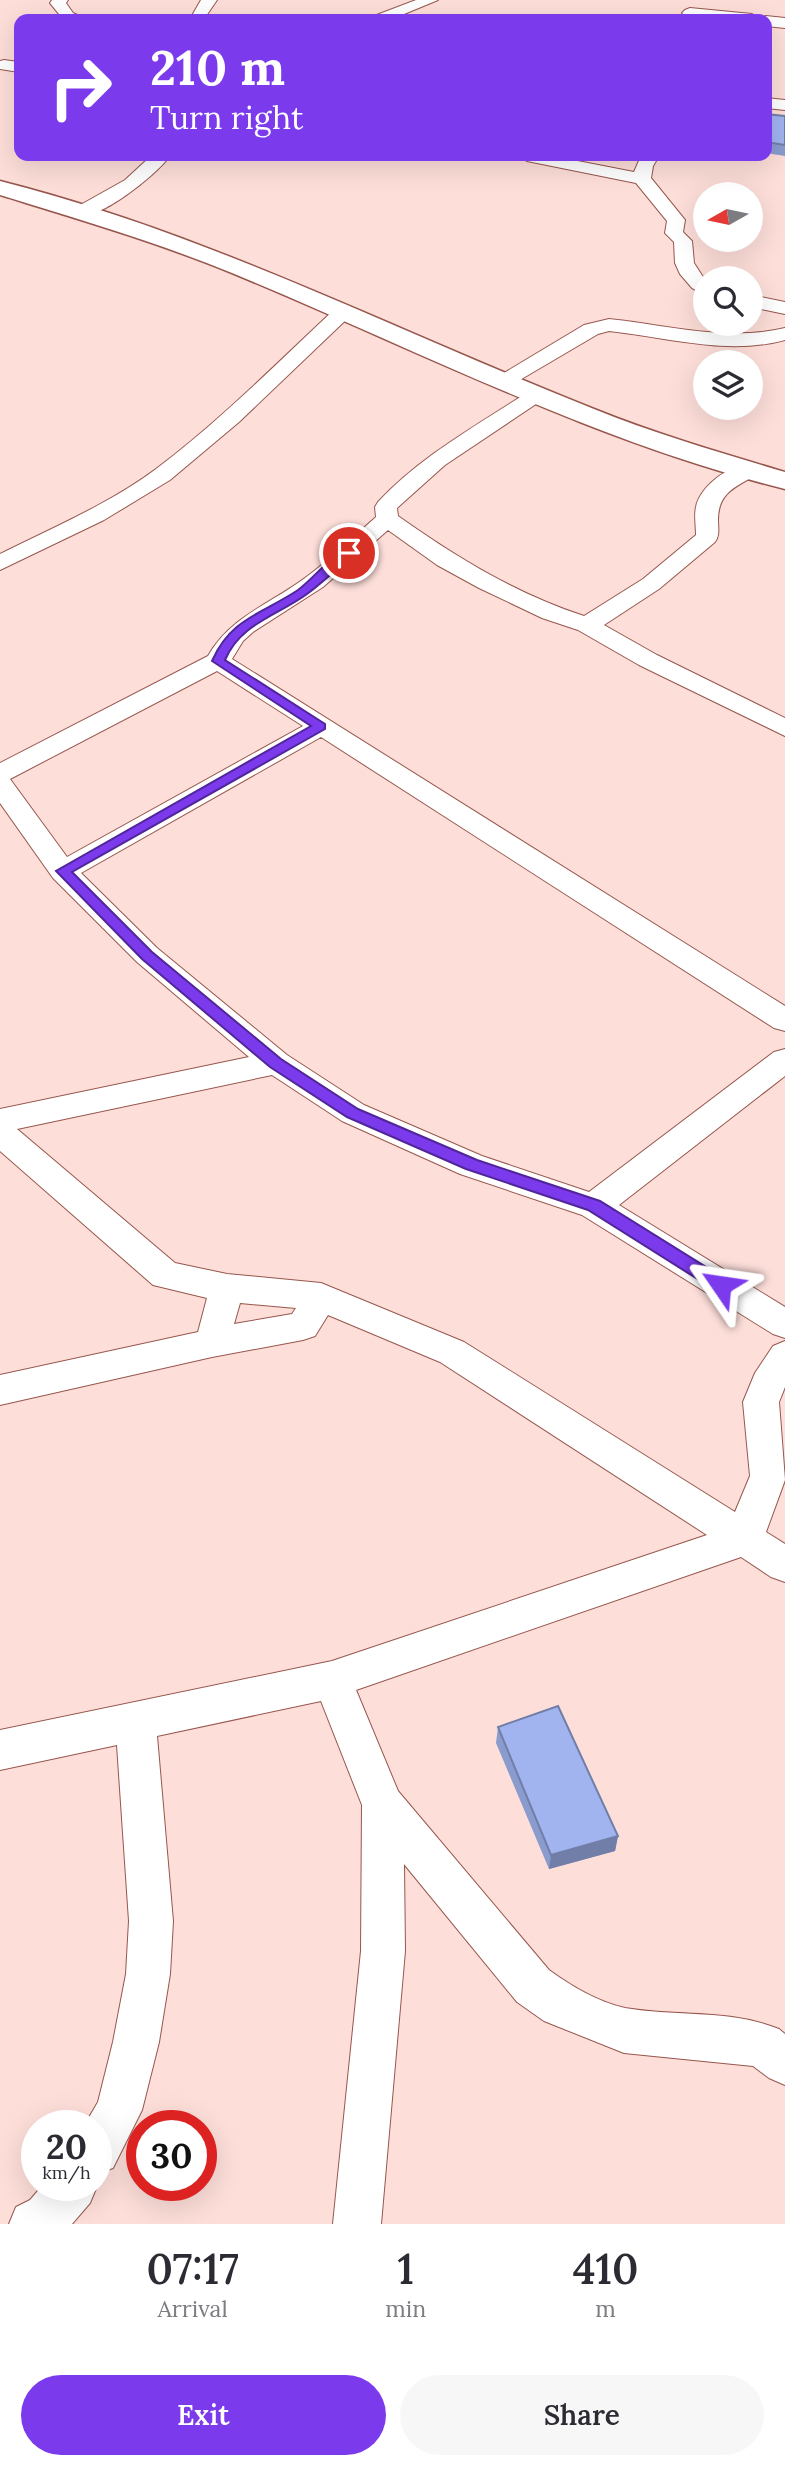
<!DOCTYPE html>
<style>
body{margin:0;font-family:Lora,serif;background:#f7f7f7;color:#2b2b33;height:100vh;display:flex;flex-direction:column;font-size:26px;white-space:nowrap}
*{box-sizing:border-box;margin:0}
p{font-size:23px;color:#7c7c81}
.icon{flex:none;width:38px;height:38px;fill:none;stroke:currentColor;stroke-width:2;stroke-linecap:round;stroke-linejoin:round}
.map{position:relative;height:2224px;overflow:hidden}
.panel{display:flex;flex-direction:column;background:#fff;flex:1}
.panel>*{flex:none}
.hud{position:absolute;left:14px;top:14px;width:758px;height:147px;border-radius:14px;box-shadow:0 7px 28px #0002;background:#7c3aed;color:#fff;overflow:hidden}
.needle{width:46px;rotate:261deg}
.controls{position:absolute;left:693px;top:182px;display:grid;gap:14px}
.controls a{display:grid;place-items:center;width:70px;height:70px;border-radius:50%;background:#fff;box-shadow:0 7px 28px #0002;font-size:35px}
.speed{position:absolute;left:21px;top:2110px;display:flex;gap:14px;font-size:35px;font-weight:700;text-align:center}
.speed>*{display:grid;place-content:center;width:91px;height:91px;border-radius:50%;background:#fff;box-shadow:0 7px 28px #0002;line-height:1}
.speed small{font-size:18px;font-weight:400}
.speed .limit{border:10px solid #d22;background:#fff;color:#111}
.pin{position:absolute;display:grid;place-items:center;width:60px;height:60px;color:#fff;margin:-30px;border:4px solid #fff;border-radius:50%;box-shadow:0 2px 7px #0007}
.me{position:absolute;width:77px;margin:-38px;rotate:302deg;stroke-linejoin:round;filter:drop-shadow(0 0 5px #0008)}
.turn{display:flex;align-items:center;gap:24px;height:147px;padding:0 21px;font-size:32px}
.turn .icon{width:91px;height:91px;stroke-width:2.5}
.turn b{display:block;font-size:49px;line-height:60px}
.eta{display:flex;justify-content:space-evenly;align-items:center;height:119px;text-align:center}
.eta b{font-size:42px;font-weight:600;line-height:49px}
.cta{display:flex;gap:14px;margin-top:auto;padding:14px 21px}
.cta a{flex:1;height:80px;border-radius:42px;background:#7c3aed;color:#fff;font-size:28px;font-weight:600;line-height:80px;text-align:center}
.cta a+a{background:#f7f7f7;color:#2b2b33}
.map>svg:first-child{display:block}
.lines{fill:none;stroke-linecap:round;stroke-linejoin:round}
.street-casing{stroke:#97564c;stroke-width:2}
.secondary-casing{stroke:#97564c;stroke-width:3}
.street{fill:#fff;fill-rule:evenodd}
.secondary{fill:#fff;fill-rule:evenodd}
.wall{fill:#8a9bce}
.shaded-wall{fill:#717ea8}
.building{fill:#a1b4f0;stroke:#717ea8;stroke-width:2}
.route{fill:#7c3aed;stroke:#51269a;stroke-width:2}
</style>
<div class="map">
<svg width="785" height="2224" viewBox="0 0 785 2224">
<rect width="100%" height="100%" fill="#fdded9"/>
<g class="lines">
<g class="street-casing">
<path id="street" d="M 52,0 L 68,0 L 66,3 L 73,13 L 86,19 L 63,19 L 50,3 Z
M 201,0 L 217,0 L 204,19 L 190,19 Z
M 416,0 L 438,0 L 392,19 L 371,19 L 374,16 Z
M 690,8 L 752,14 L 760,19 L 707,19 L 685,16 L 682,13 L 685,10 Z
M 766,16 L 785,18 L 785,28 L 766,26 L 766,19 L 760,19 Z
M 4,60 L 19,62 L 19,72 L 0,69 L 0,61 Z
M 766,98 L 785,100 L 785,110 L 766,108 Z
M 151,156 L 170,156 C 156,175 98,222 75,216 L 72,212 L 75,208 L 125,180 Z
M 518,156 L 552,156 L 634,172 L 641,156 L 659,156 L 653,166 L 651,178 L 685,220 L 683,232 L 692,241 L 694,263 L 705,280 L 705,295 L 692,288 L 680,274 L 675,263 L 674,242 L 665,233 L 667,221 L 636,183 L 527,161 Z
M 751,295 L 785,302 L 785,314 L 751,307 Z
M 343,306 L 353,312 L 350,316 L 239,422 L 170,480 L 104,520 L 0,570 L 0,554 C 52,528 109,504 156,469 C 220,421 277,363 336,308 Z
M 609,319 C 667,325 727,342 785,328 L 785,340 C 728,356 666,337 609,331 L 598,334 L 513,384 L 499,384 L 496,380 L 499,376 L 584,325 Z
M 538,388 L 545,390 L 548,394 L 545,398 L 445,465 L 397,508 L 398,516 C 456,557 516,594 584,616 L 643,579 L 696,535 C 696,526 694,515 696,507 C 700,485 735,460 756,465 L 759,470 L 756,475 C 735,487 718,493 718,520 C 718,528 720,535 715,542 L 659,589 L 604,625 L 657,655 L 785,718 L 785,736 L 639,665 L 578,630 L 542,618 L 479,588 L 437,565 L 388,530 L 323,587 L 253,632 L 243,641 L 232,659 L 785,1006 L 785,1031 L 774,1028 L 321,737 L 81,873 L 157,948 L 287,1055 L 364,1105 L 482,1156 L 589,1192 L 774,1052 L 785,1049 L 785,1076 L 619,1205 L 785,1307 L 785,1338 L 773,1334 L 582,1215 L 460,1174 L 342,1121 L 272,1075 L 17,1129 L 175,1263 L 227,1274 L 321,1283 L 464,1342 L 735,1512 L 750,1476 L 743,1402 L 755,1373 L 773,1346 L 785,1341 L 785,1387 L 779,1402 L 785,1480 L 766,1532 L 785,1544 L 785,1582 L 771,1577 L 741,1557 L 356,1690 L 398,1791 L 549,1970 C 571,1986 598,2002 625,2008 C 677,2017 730,2009 779,2029 L 785,2034 L 785,2085 L 769,2078 L 753,2066 L 624,2053 L 544,2021 L 517,2002 L 404,1864 L 405,1951 L 381,2224 L 333,2224 L 361,1951 L 362,1805 L 321,1701 L 157,1736 L 173,1921 L 170,1974 L 159,2042 L 142,2110 L 113,2168 L 96,2174 L 96,2126 L 84,2126 L 98,2102 L 113,2042 L 126,1974 L 129,1921 L 117,1745 L 0,1770 L 0,1730 L 332,1661 L 707,1535 L 440,1362 L 328,1315 L 315,1336 L 303,1340 L 212,1357 L 0,1405 L 0,1375 L 198,1332 L 207,1298 L 153,1285 L 0,1151 L 0,1109 L 249,1057 L 137,962 L 53,878 L 0,803 L 0,763 L 208,656 C 230,617 270,604 305,578 C 330,560 352,538 376,517 L 375,507 L 378,502 C 422,455 478,425 531,390 ZM 217,671 L 303,726 L 67,857 L 10,779 ZM 240,1303 L 296,1308 L 292,1314 L 234,1324 Z
M 96,2185 L 97,2186 L 90,2203 L 72,2224 L 9,2224 L 16,2207 L 30,2200 L 42,2186 Z"/>
</g>
<g class="secondary-casing">
<path id="secondary" d="M 0,181 C 207,233 396,331 594,409 C 656,434 721,453 785,472 L 785,489 C 592,441 414,348 232,273 C 156,242 78,219 0,195 Z"/>
</g>
<use href="#street" class="street"/>
<use href="#secondary" class="secondary"/>
</g>
<path class="wall" d="M 766,114 L 785,116 L 785,156 L 766,153 Z
M 498,1727 L 618,1836 L 615,1851 L 549,1869 L 496,1743 Z"/>
<path class="shaded-wall" d="M 618,1836 L 615,1851 L 549,1869 L 551,1855 Z"/>
<path class="building" d="M 766,114 L 785,116 L 785,145 L 766,142 Z
M 558,1706 L 618,1836 L 551,1855 L 498,1727 Z"/>
<path class="route" d="M 349,549 L 355,553 L 353,555 C 338,568 323,582 307,594 C 277,616 241,623 225,660 L 325,724 L 325,729 L 72,872 L 152,952 L 281,1059 L 358,1109 L 477,1160 L 600,1201 L 727,1280 L 730,1285 L 727,1290 L 715,1290 L 588,1210 L 466,1169 L 347,1117 L 270,1067 L 142,959 L 56,871 L 311,726 L 212,661 C 231,618 262,614 298,590 C 314,578 330,556 349,549 Z"/>
</svg>
<div class="controls">
<a><svg class="needle" viewBox="-14 -14 28 28"><path d="M0-13l5 13h-10z" fill="#e53935"/><path d="M0 13l5-13h-10z" fill="#7c7c81"/></svg></a>
<a><svg class="icon" aria-label="search" viewBox="0 0 24 24"><circle cx="10" cy="10" r="6"/><path d="M15 15l6 6"/></svg></a>
<a><svg class="icon" aria-label="layers" viewBox="0 0 24 24"><path d="M12 4l9 5-9 5-9-5zM3 14l9 5 9-5"/></svg></a>
</div>
<div class="speed"><div>20<small>km/h</small></div><div class="limit">30</div></div>
<div class="pin" style="left:349px;top:553px;background:#d93025"><svg class="icon" aria-label="arrive" viewBox="0 0 24 24"><path d="M6 21V4h12l-3 4 3 4H6"/></svg></div>
<svg class="me" style="left:721px;top:1285px" viewBox="-20 -20 40 40"><path d="M0-17L14 15 0 8-14 15z" fill="#7c3aed" stroke="#fff" stroke-width="4"/></svg>
<div class="hud">
<div class="turn"><svg class="icon" aria-label="right" viewBox="0 0 24 24"><path d="M7 20v-9h11M14 6l5 5-5 5"/></svg><div><b>210 m</b>Turn right</div></div>
</div>
</div>
<section class="panel">
<div class="eta">
<div><b>07:17</b><p>Arrival</p></div>
<div><b>1</b><p>min</p></div>
<div><b>410</b><p>m</p></div>
</div>
<div class="cta"><a>Exit</a><a>Share</a></div>
</section>
